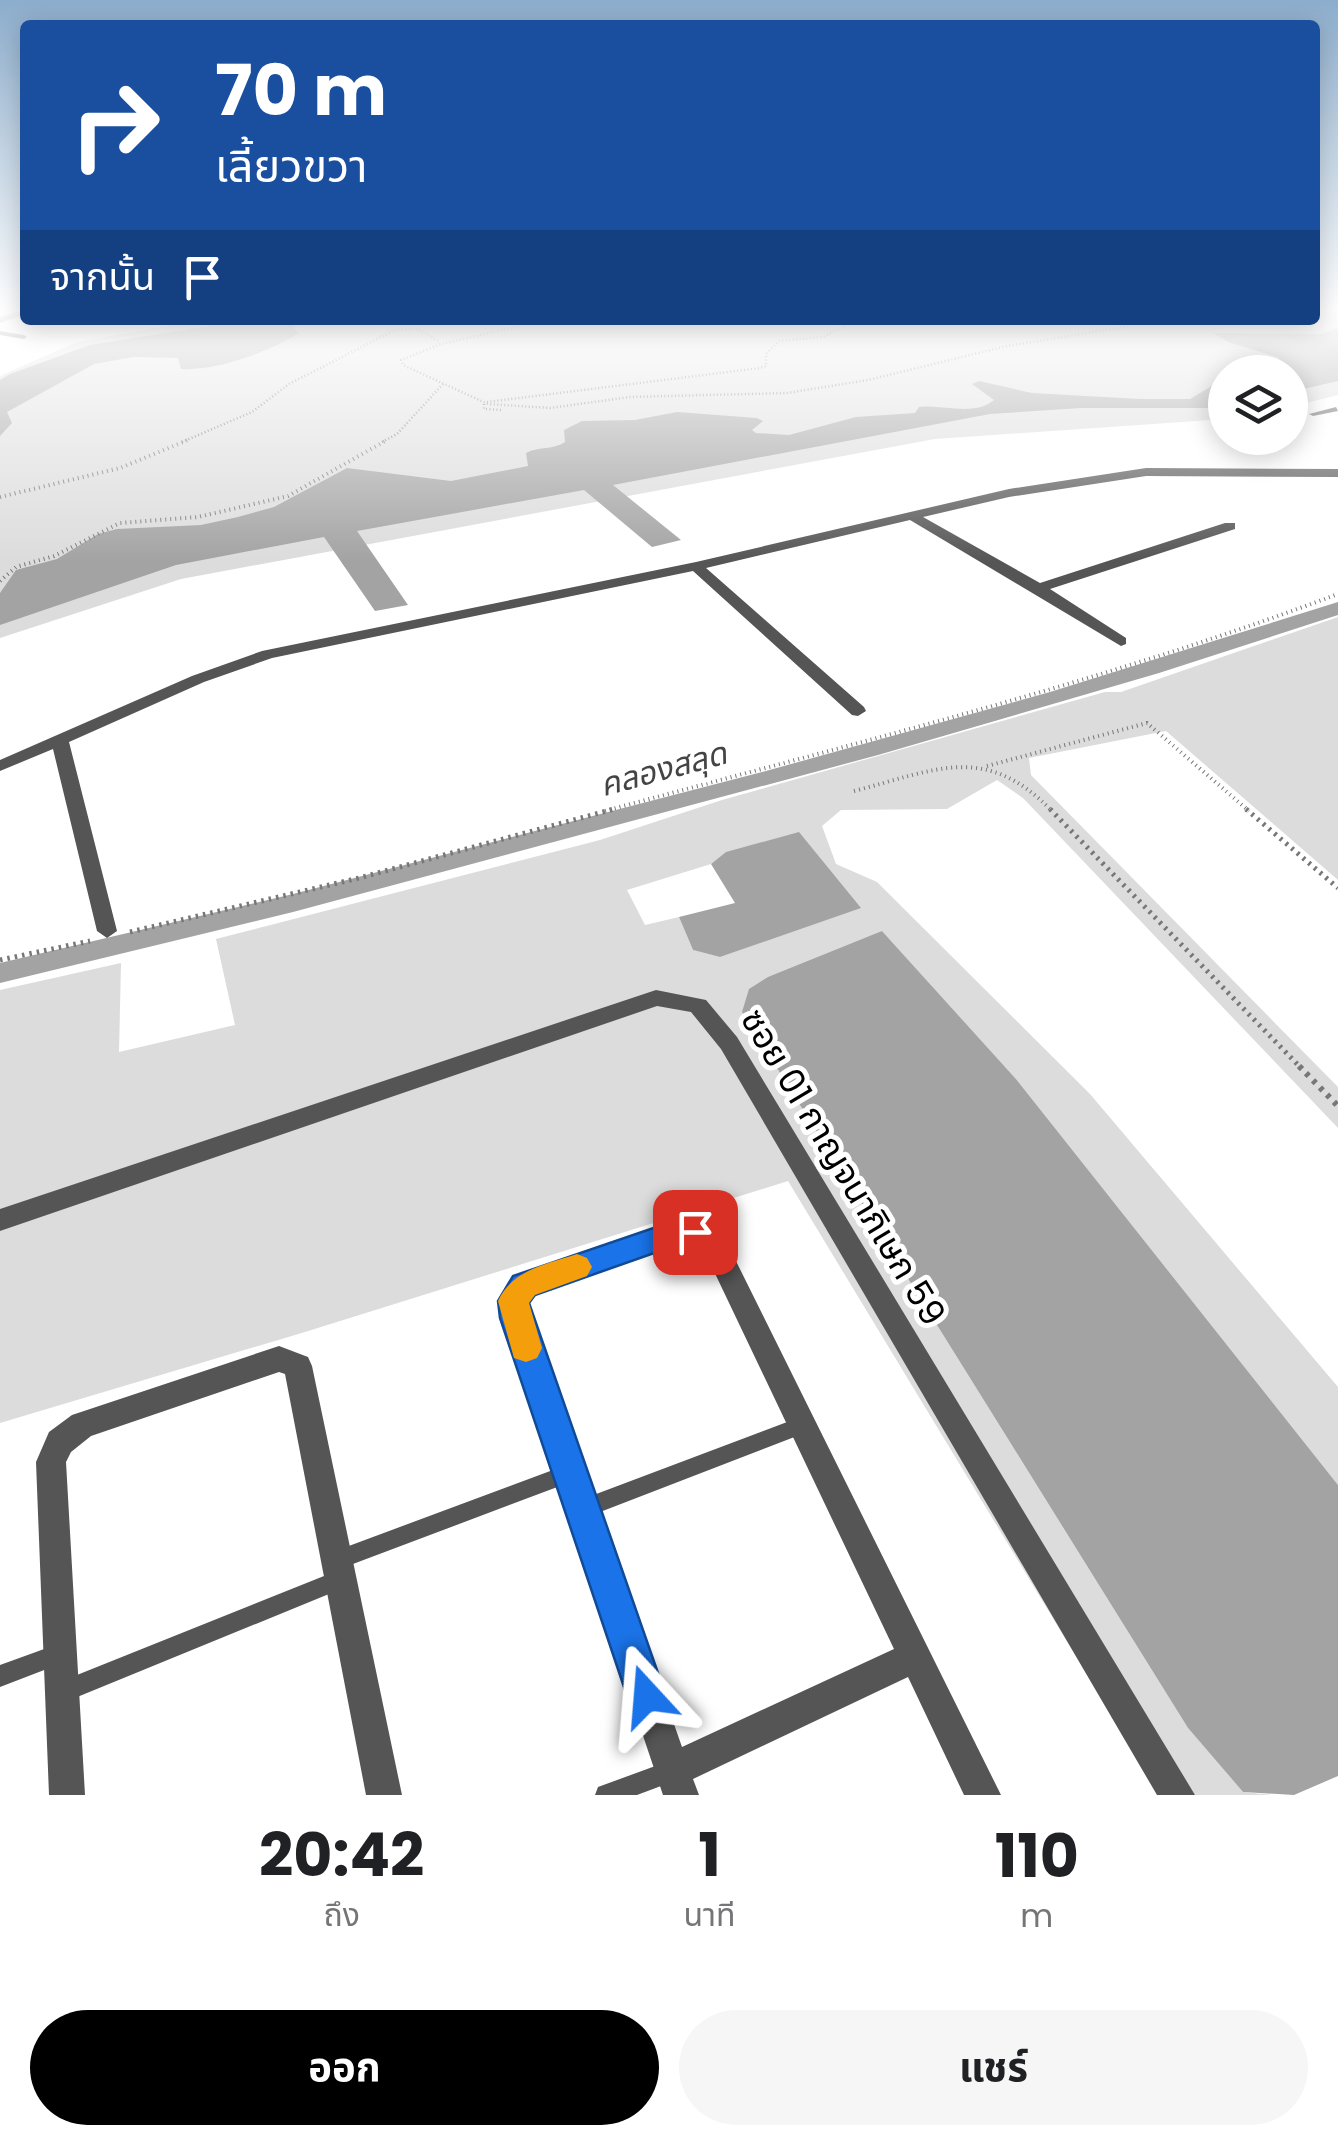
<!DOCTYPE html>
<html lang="th">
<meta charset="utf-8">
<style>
body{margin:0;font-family:Poppins,"Noto Sans Thai",sans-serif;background:#f6f6f6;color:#202124;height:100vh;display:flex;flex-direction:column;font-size:38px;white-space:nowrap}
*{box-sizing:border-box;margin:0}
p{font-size:32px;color:#757577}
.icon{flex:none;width:55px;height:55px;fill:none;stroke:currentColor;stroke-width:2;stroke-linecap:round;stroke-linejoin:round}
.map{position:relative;height:1795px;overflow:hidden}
.drawer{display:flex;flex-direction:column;background:#fff;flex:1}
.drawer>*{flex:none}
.guide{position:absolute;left:20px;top:20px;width:1300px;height:305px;border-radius:10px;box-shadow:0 5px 25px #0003;background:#1a4fa0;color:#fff;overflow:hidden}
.fabs{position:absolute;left:1208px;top:355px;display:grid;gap:20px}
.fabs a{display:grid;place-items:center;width:100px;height:100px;border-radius:50%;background:#fff;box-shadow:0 5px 25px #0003;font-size:50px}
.pin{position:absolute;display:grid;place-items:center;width:85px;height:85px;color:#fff;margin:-42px;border-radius:20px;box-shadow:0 5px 15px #0006}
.me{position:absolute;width:110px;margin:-55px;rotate:341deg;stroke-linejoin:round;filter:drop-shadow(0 0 8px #0008)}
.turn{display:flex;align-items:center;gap:35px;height:210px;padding:0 30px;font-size:45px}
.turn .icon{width:130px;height:130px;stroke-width:2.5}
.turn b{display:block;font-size:70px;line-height:85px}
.then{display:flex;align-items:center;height:95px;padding:0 30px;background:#0003;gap:20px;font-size:38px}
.eta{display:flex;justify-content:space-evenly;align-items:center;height:170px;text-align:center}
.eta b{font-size:60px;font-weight:700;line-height:70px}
.primary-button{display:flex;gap:20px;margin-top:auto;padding:20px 30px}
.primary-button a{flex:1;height:115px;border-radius:60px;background:#000;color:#fff;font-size:40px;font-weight:700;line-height:115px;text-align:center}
.primary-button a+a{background:#f6f6f6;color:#202124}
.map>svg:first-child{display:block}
.green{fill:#dcdcdc;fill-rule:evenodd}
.water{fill:#a3a3a3}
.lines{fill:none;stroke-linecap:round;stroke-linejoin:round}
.canal{fill:#a3a3a3;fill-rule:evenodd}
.path-far3{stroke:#777;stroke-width:2.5;stroke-dasharray:1 2.5;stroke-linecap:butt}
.path-far2{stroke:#777;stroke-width:4;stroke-dasharray:1 4;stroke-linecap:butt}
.path-far1{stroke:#777;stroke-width:5;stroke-dasharray:2.5 5;stroke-linecap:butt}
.path{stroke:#777;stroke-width:6;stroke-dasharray:4 6;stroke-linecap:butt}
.service{fill:#555;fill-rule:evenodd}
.minor{fill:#555;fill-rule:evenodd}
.route{fill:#1a73e8;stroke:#114b97;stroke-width:2.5}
.slow{fill:#f59e0b}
.labels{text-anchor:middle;stroke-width:10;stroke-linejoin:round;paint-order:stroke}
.water-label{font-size:32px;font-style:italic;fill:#444;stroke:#fff}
.near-street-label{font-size:35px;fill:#000;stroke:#fff}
</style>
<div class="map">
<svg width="1338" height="1795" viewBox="0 0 1338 1795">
<rect width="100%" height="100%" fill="#fff"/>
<path class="green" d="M 1315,311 L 1338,311 L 1338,395 L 1290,407 L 1290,372 L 1225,372 L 1225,419 L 935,439 L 181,579 L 0,638 L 0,376 L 77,342 L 200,320 L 1315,320 Z
M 1338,617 L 1338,880 L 1166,731 L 1029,758 L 1031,775 L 1338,1087 L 1338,1128 L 1023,798 L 997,780 L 947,809 L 841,810 L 822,826 L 836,864 L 877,882 L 1090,1094 L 1338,1387 L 1338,1485 L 1016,1079 L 882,931 L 742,1012 L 1188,1728 L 1243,1792 L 1272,1795 L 1160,1795 L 788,1181 L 305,1332 L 0,1423 L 0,990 L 121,963 L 119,1052 L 235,1025 L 216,939 L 600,840 L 722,800 L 1105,692 L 1121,692 ZM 727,852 L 846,892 L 860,908 L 720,957 L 693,950 L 679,917 L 645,925 L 627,890 L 711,864 Z"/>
<path class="water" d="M 216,320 L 298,320 L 294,329 L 299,333 C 269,352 217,371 181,369 L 178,358 L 134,357 L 94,364 L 7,412 L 12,423 L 0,436 L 0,380 L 10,374 L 90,345 L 209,326 Z
M 1338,328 L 1338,381 L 1290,392 L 1290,372 L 1242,372 L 1280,366 L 1283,362 L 1277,357 L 1228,342 L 1213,333 L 1321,334 Z
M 1225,378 L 1225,407 L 1221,408 L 1081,408 L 990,414 L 613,485 L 681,540 L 652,547 L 584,490 L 357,531 L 408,605 L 375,611 L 324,537 L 176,565 L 0,625 L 0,593 L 16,570 L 57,559 L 98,534 L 117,529 L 201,525 L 238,517 L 274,507 L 347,468 L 451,481 L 528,466 L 526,453 C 539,446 554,450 565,442 L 564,430 L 582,421 L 635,420 L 677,412 L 757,418 L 763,421 L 752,430 L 756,433 L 789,435 L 856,417 L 915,413 L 919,407 C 944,404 973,417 994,400 L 972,384 L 979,381 L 1032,393 L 1140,399 L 1190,399 Z
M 799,832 L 861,908 L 720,957 L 693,950 L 679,917 L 735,903 L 711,864 L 726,852 Z
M 882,931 L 1016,1079 L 1338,1485 L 1338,1776 L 1294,1795 L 1243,1792 L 1188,1728 L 742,1012 L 749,989 L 768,977 Z"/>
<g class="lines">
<path class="canal" d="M 1338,602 L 1338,615 L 1159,673 L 878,755 L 293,912 L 0,983 L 0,963 L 293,894 L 766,771 L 1050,692 Z"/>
<path class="path-far3" d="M 546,320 L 441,344 L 401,360 L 403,365 L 488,404 L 550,408 L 630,397 L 787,393 L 868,380 L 1007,346 L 1168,320
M 487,402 L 760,368 L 766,366 L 766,354 L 779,341 L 823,337 L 848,324 L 845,320
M 484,404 L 484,409 L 502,410
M 182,442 L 252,412 L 289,384 L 395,330 L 418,329 L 440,342
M 382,442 L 397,434 L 444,383"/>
<path class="path-far2" d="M 0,497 L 120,468 L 188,440
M 0,581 L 16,567 L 54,556 L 120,523 L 198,517 L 288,496 L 387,440
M 987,766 L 1147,723 L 1249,811
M 854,791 C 936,770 985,742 1052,811
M 605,811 C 851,744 1099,684 1338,594"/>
<path class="path-far1" d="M 1050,809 L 1302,1069
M 1246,809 L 1338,888
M 130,932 L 359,878 L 614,809
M 0,960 L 90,941"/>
<path class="path" d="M 1299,1066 L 1338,1106"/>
<path class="service" d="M 0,331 L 24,335 L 27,337 L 24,339 L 0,335 Z
M 1336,407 L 1338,411 L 1313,416 L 1309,414 Z
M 803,1416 L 810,1419 L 812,1425 L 810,1431 L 582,1519 L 575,1516 L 572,1509 L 575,1502 Z
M 569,1464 L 576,1466 L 579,1473 L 576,1480 L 337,1570 L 330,1567 L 327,1560 L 330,1553 Z
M 339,1570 L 346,1573 L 349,1580 L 346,1587 L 65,1702 L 57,1699 L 54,1691 L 57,1683 Z
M 58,1644 L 65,1648 L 69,1655 L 65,1662 L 0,1687 L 0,1665 Z
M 669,1761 L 677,1764 L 680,1772 L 677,1780 L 637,1795 L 595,1795 L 598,1787 Z"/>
<path class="minor" d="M 17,311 L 25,311 L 25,314 L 0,323 L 0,317 Z
M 1146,468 L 1338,469 L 1338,477 L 1146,476 L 1009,497 L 923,517 L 1040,583 L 1225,523 L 1235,523 L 1235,529 L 1050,589 L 1126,638 L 1126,644 L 1121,646 L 910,520 L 706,568 L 864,707 L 866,711 L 858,716 L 852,715 L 693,571 L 272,658 L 204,682 L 69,742 L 117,931 L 107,938 L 97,931 L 53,749 L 0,771 L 0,760 L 192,676 L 262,651 L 696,562 L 1009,489 Z
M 656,990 L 706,1000 L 737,1037 L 1195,1795 L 1157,1795 L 721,1049 L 691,1012 L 657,1006 L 0,1231 L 0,1209 Z
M 674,1223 C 698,1222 715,1228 729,1247 L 1001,1795 L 964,1795 L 908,1677 L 693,1779 L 699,1795 L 663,1795 L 502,1318 L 499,1301 L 514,1278 ZM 674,1245 L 694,1245 L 710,1263 L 894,1649 L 682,1747 L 527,1303 L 533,1294 Z
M 279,1346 L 308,1357 L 312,1366 L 402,1795 L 366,1795 L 285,1374 L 279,1372 L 91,1436 L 71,1452 L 66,1462 L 85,1795 L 49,1795 L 36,1462 L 49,1432 L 72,1415 Z"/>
</g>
<linearGradient id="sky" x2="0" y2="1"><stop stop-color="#8cadcc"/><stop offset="0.55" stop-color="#fff"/><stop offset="1" stop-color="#fff" stop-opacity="0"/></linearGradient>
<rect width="1338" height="562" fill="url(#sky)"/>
<path class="route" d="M 695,1220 L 706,1223 L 710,1232 L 706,1241 L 674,1246 L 535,1295 L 529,1303 L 666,1696 L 661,1709 L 647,1715 L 633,1709 L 627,1696 L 500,1318 L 498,1301 L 513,1276 L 674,1221 Z"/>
<path class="slow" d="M 577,1254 L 587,1258 L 592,1267 L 587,1276 L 535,1295 L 529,1303 L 542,1348 L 537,1358 L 526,1362 L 514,1358 L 498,1301 C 513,1269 545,1265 577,1254 Z"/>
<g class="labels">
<g class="water-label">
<text transform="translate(663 769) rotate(-15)" y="11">คลองสลุด</text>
</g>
<g class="near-street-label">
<text transform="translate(843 1167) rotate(59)" y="12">ซอย 01 กาญจนาภิเษก 59</text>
</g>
</g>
</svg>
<div class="fabs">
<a><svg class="icon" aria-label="layers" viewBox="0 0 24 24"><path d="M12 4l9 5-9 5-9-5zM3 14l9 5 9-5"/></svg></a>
</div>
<div class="pin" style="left:695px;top:1232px;background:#d93025"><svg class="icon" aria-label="arrive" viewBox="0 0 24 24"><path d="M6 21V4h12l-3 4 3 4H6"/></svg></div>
<svg class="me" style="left:647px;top:1696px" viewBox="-20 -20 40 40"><path d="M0-17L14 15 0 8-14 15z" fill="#1a73e8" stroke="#fff" stroke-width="4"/></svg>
<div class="guide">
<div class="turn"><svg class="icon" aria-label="right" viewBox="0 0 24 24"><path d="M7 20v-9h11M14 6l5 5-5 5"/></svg><div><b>70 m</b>เลี้ยวขวา</div></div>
<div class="then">จากนั้น<svg class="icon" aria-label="arrive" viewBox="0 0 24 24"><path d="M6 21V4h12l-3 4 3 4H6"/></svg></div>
</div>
</div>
<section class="drawer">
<div class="eta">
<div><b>20:42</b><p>ถึง</p></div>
<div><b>1</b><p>นาที</p></div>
<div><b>110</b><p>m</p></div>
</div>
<div class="primary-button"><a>ออก</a><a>แชร์</a></div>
</section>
